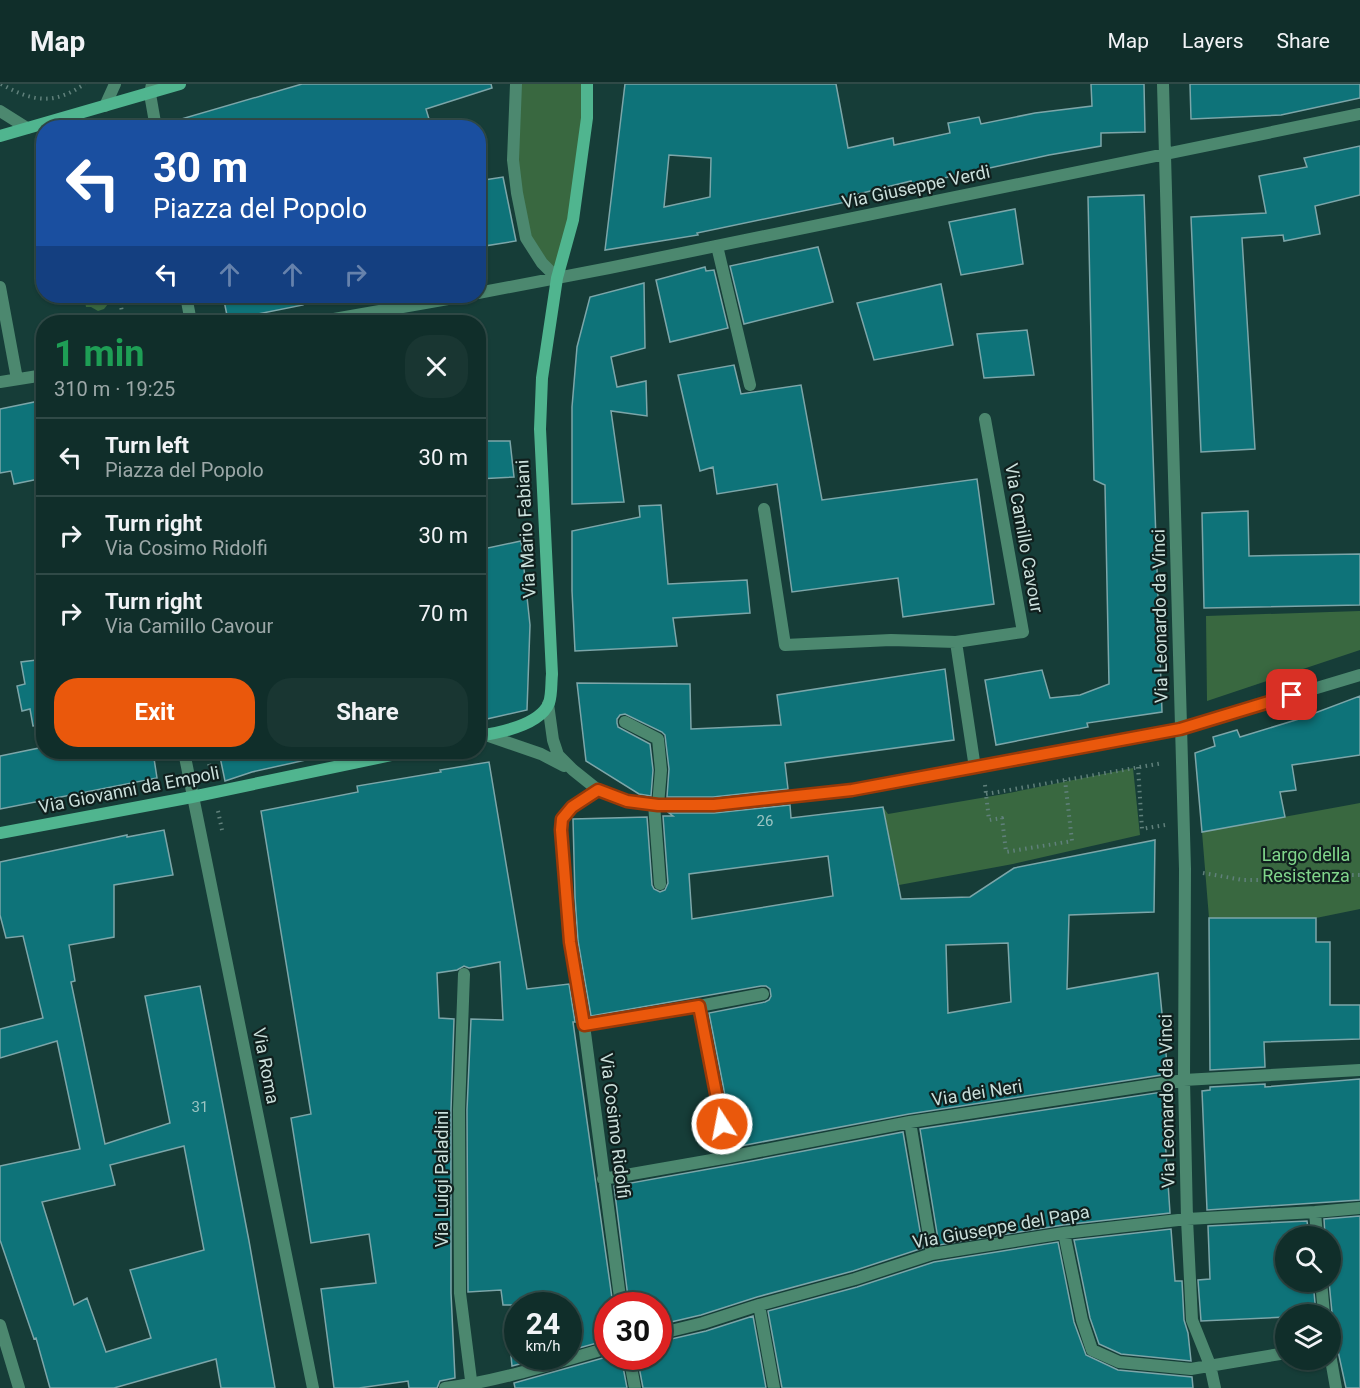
<!DOCTYPE html>
<meta charset="utf-8">
<style>
body{margin:0;font-family:Roboto,sans-serif;background:#193632;color:#f1f3f6;height:100vh;display:flex;flex-direction:column;font-size:22px;white-space:nowrap}
*{box-sizing:border-box;margin:0}
p{font-size:20px;color:#9ca8a8}
.icon{flex:none;width:33px;height:33px;fill:none;stroke:currentColor;stroke-width:2;stroke-linecap:round;stroke-linejoin:round}
.map{position:relative;flex:1;overflow:hidden}
.drawer{position:absolute;left:36px;top:231px;width:450px;height:444px;display:flex;flex-direction:column;background:#102e2a;border-radius:24px;box-shadow:0 2px 4px #0004,0 0 0 2px #304a47}
.drawer>*{flex:none}
.banner{position:absolute;left:36px;top:36px;width:450px;height:183px;border-radius:24px;box-shadow:0 2px 4px #0004,0 0 0 2px #304a47;background:#1a4fa0;color:#fff;overflow:hidden}
.tools{position:absolute;left:1275px;top:1142px;display:grid;gap:12px}
.tools a{display:grid;place-items:center;width:66px;height:66px;border-radius:50%;background:#102e2a;box-shadow:0 2px 4px #0004,0 0 0 2px #304a47;font-size:30px}
.speed{position:absolute;left:504px;top:1208px;display:flex;gap:12px;font-size:30px;font-weight:700;text-align:center}
.speed>*{display:grid;place-content:center;width:78px;height:78px;border-radius:50%;background:#102e2a;box-shadow:0 2px 4px #0004,0 0 0 2px #304a47;line-height:1}
.speed small{font-size:15px;font-weight:400}
.speed .limit{border:9px solid #d22;background:#fff;color:#111}
.pin{position:absolute;display:grid;place-items:center;width:51px;height:51px;color:#fff;margin:-26px;border-radius:12px;box-shadow:0 3px 9px #0006}
.me{position:absolute;width:66px;margin:-33px;rotate:349deg;stroke-linejoin:round;filter:drop-shadow(0 0 4px #0008)}
.turn{display:flex;align-items:center;gap:21px;height:126px;padding:0 18px;font-size:27px}
.turn .icon{width:78px;height:78px;stroke-width:2.5}
.turn b{display:block;font-size:42px;line-height:51px}
.lanes{display:flex;align-items:center;height:57px;padding:0 18px;background:#0003;justify-content:center;gap:30px;direction:ltr}
.lanes .off{opacity:.35}
.round{display:grid;place-items:center;flex:none;width:63px;height:63px;border-radius:24px;background:#193632}
.summary{display:flex;align-items:center;justify-content:space-between;height:102px;padding:0 18px}
h1{font-size:36px;font-weight:700;line-height:45px;color:#1e9e55}
.cta{display:flex;gap:12px;margin-top:auto;padding:12px 18px}
.cta a{flex:1;height:69px;border-radius:24px;background:#ea580c;color:#fff;font-size:24px;font-weight:700;line-height:69px;text-align:center}
.cta a+a{background:#193632;color:#f1f3f6}
ul{padding:0;list-style:none}
li{display:flex;align-items:center;gap:18px;height:78px;padding:0 18px;border-top:2px solid #304a47}
li div{flex:1}
li b{display:block;font-size:22px}
li em{font-style:normal}
header{display:flex;align-items:center;gap:36px;box-sizing:border-box;height:84px;padding:0 30px;background:#102e2a;border-bottom:2px solid #304a47}
header strong{font-size:28px}
nav{display:flex;gap:33px;margin-inline-start:auto;font-size:21px}
.map>svg:first-child{display:block}
.green{fill:#396840}
.building{fill:#0e7379;stroke:#7ca6a9;stroke-width:1.5;fill-rule:evenodd}
.lines{fill:none;stroke-linecap:round;stroke-linejoin:round}
.path{stroke:#60807b;stroke-width:4;stroke-dasharray:1.5 4.5;stroke-linecap:butt}
.lane{stroke:#4c886f;stroke-width:12}
.street{stroke:#4c886f;stroke-width:12}
.secondary{stroke:#50b58f;stroke-width:12}
.route-casing{stroke:#983908;stroke-width:15}
.route{stroke:#ea580c;stroke-width:10}
.labels{text-anchor:middle;stroke-width:4.5;stroke-linejoin:round;paint-order:stroke}
.number-label{font-size:15px;fill:#9bc4c2}
.street-label{font-size:18px;fill:#cadfdb;stroke:#10201e}
.park-label{font-size:18px;fill:#80d58b;stroke:#10201e}
</style>
<header>
<strong>Map</strong>
<nav><a>Map</a><a>Layers</a><a>Share</a></nav>
</header>
<div class="map">
<svg width="1360" height="1304" viewBox="0 0 1360 1304">
<rect width="100%" height="100%" fill="#163d38"/>
<path class="green" d="M 516,0 L 587,0 L 587,34 L 557,194 L 526,154 L 513,76 Z
M 84,212 L 111,212 L 112,218 L 108,220 L 104,225 L 98,227 L 91,223 L 86,223 Z
M 1360,527 L 1360,566 L 1207,617 L 1206,532 Z
M 1133,684 L 1140,751 L 1013,780 L 899,801 L 883,723 L 888,730 L 1004,710 Z
M 1360,719 L 1360,825 L 1316,834 L 1209,834 L 1202,748 Z"/>
<path class="building" d="M 302,0 L 491,0 L 492,4 L 426,25 L 429,35 L 400,44 L 373,44 L 371,38 L 348,44 L 172,44 L 171,38 Z
M 625,0 L 836,0 L 848,64 L 893,54 L 894,61 L 950,49 L 948,39 L 979,33 L 981,40 L 1035,29 L 1092,22 L 1091,0 L 1144,0 L 1145,48 L 1101,49 L 1101,62 L 1049,71 L 912,101 L 911,97 L 850,112 L 851,117 L 697,149 L 698,151 L 605,166 ZM 669,71 L 711,74 L 710,113 L 664,123 Z
M 1190,0 L 1360,0 L 1360,14 L 1281,31 L 1191,35 Z
M 1360,62 L 1360,111 L 1315,122 L 1320,150 L 1284,157 L 1283,151 L 1242,154 L 1255,365 L 1201,368 L 1191,133 L 1266,129 L 1259,92 L 1307,83 L 1304,74 Z
M 503,93 L 516,157 L 478,163 L 478,97 Z
M 1144,111 L 1162,628 L 1087,639 L 1088,643 L 996,661 L 985,596 L 1042,586 L 1050,614 L 1080,611 L 1109,600 L 1105,401 L 1094,396 L 1088,113 Z
M 1015,125 L 1023,180 L 961,191 L 949,138 Z
M 818,163 L 833,218 L 744,240 L 730,182 Z
M 705,183 L 706,187 L 714,186 L 728,244 L 670,258 L 656,196 Z
M 644,199 L 645,264 L 611,273 L 617,303 L 646,297 L 647,332 L 611,327 L 624,418 L 572,420 L 572,323 L 577,263 L 590,213 Z
M 941,200 L 953,261 L 874,276 L 857,219 Z
M 223,212 L 302,212 L 303,221 L 228,236 Z
M 1027,246 L 1034,291 L 984,294 L 977,250 Z
M 734,281 L 741,310 L 801,301 L 822,416 L 977,395 L 994,520 L 903,533 L 898,494 L 792,508 L 777,400 L 717,410 L 713,383 L 700,387 L 678,291 Z
M 44,316 L 44,394 L 14,400 L 11,387 L 0,389 L 0,325 Z
M 478,357 L 510,357 L 514,393 L 478,395 Z
M 661,421 L 668,500 L 747,496 L 750,529 L 673,534 L 677,562 L 575,567 L 572,507 L 572,447 L 640,433 L 639,422 Z
M 1248,427 L 1249,472 L 1360,470 L 1360,521 L 1204,524 L 1202,429 Z
M 521,457 L 530,541 L 527,626 L 478,637 L 478,466 Z
M 44,575 L 44,641 L 33,642 L 30,625 L 22,627 L 17,602 L 25,600 L 21,578 Z
M 945,585 L 954,656 L 785,679 L 788,705 L 713,713 L 667,713 L 669,685 L 665,651 L 662,648 L 625,630 L 620,631 L 617,635 L 617,639 L 618,643 L 650,660 L 653,686 L 651,712 L 639,710 L 586,677 L 577,599 L 690,600 L 691,645 L 781,641 L 777,611 Z
M 1360,612 L 1360,671 L 1292,681 L 1296,706 L 1280,708 L 1285,733 L 1202,748 L 1195,669 L 1215,662 L 1213,653 L 1237,646 L 1240,653 L 1299,635 Z
M 44,663 L 44,668 L 153,668 L 157,694 L 0,725 L 0,672 Z
M 219,668 L 305,668 L 306,676 L 252,688 L 225,697 Z
M 489,678 L 527,905 L 569,900 L 575,938 L 573,938 L 613,1221 L 608,1221 L 608,1256 L 568,1267 L 568,1221 L 503,1221 L 501,1206 L 468,1208 L 467,1026 L 471,935 L 503,936 L 500,878 L 469,884 L 464,882 L 457,886 L 437,889 L 439,934 L 454,935 L 451,1026 L 451,1209 L 455,1294 L 440,1297 L 437,1304 L 409,1304 L 408,1297 L 359,1304 L 334,1304 L 321,1205 L 376,1199 L 369,1150 L 311,1159 L 291,1034 L 311,1030 L 261,727 L 358,708 L 357,702 L 441,688 L 440,686 Z
M 790,721 L 791,734 L 883,723 L 901,815 L 970,813 L 1014,784 L 1155,756 L 1154,828 L 1069,831 L 1067,905 L 1158,889 L 1168,990 L 909,1030 L 735,1063 L 709,929 L 765,918 L 769,916 L 771,912 L 770,905 L 766,902 L 761,902 L 591,932 L 578,857 L 575,813 L 573,735 L 647,733 L 652,801 L 654,805 L 660,808 L 665,806 L 668,799 L 663,732 L 673,732 L 669,729 L 714,729 ZM 828,772 L 833,812 L 692,835 L 689,790 ZM 1008,859 L 1011,918 L 948,929 L 946,861 Z
M 164,746 L 173,791 L 114,801 L 114,853 L 69,861 L 75,897 L 71,898 L 105,1060 L 170,1039 L 145,912 L 200,902 L 249,1157 L 275,1304 L 221,1304 L 216,1275 L 114,1304 L 50,1304 L 36,1254 L 34,1255 L 0,1156 L 0,1082 L 80,1065 L 57,957 L 0,974 L 0,945 L 43,934 L 23,852 L 6,854 L 0,831 L 0,778 L 127,751 L 127,753 ZM 184,1062 L 204,1166 L 130,1186 L 151,1254 L 106,1268 L 87,1214 L 74,1221 L 42,1118 L 115,1101 L 110,1081 Z
M 1209,834 L 1316,834 L 1316,858 L 1330,858 L 1330,921 L 1360,921 L 1360,955 L 1264,958 L 1265,983 L 1210,986 Z
M 1360,995 L 1360,1116 L 1207,1126 L 1202,1007 L 1210,1006 L 1210,1003 L 1265,1000 L 1265,1003 Z
M 1162,1008 L 1170,1129 L 1063,1141 L 939,1161 L 920,1045 Z
M 903,1048 L 923,1164 L 853,1187 L 757,1213 L 701,1231 L 658,1241 L 658,1221 L 629,1221 L 614,1102 L 731,1081 Z
M 1360,1132 L 1360,1304 L 1346,1304 L 1331,1235 L 1332,1229 L 1329,1197 L 1330,1197 L 1330,1152 L 1325,1152 L 1324,1135 Z
M 1307,1137 L 1309,1152 L 1286,1152 L 1286,1197 L 1313,1197 L 1316,1230 L 1286,1230 L 1286,1233 L 1201,1237 L 1198,1196 L 1210,1195 L 1208,1142 Z
M 1171,1145 L 1175,1197 L 1182,1197 L 1184,1236 L 1188,1249 L 1191,1277 L 1121,1270 L 1099,1260 L 1090,1234 L 1074,1156 Z
M 1058,1158 L 1074,1238 L 1086,1271 L 1118,1286 L 1192,1293 L 1193,1304 L 782,1304 L 768,1227 L 857,1203 L 934,1178 Z
M 753,1232 L 766,1304 L 643,1304 L 637,1272 L 658,1272 L 658,1258 L 706,1247 Z
M 511,1272 L 550,1272 L 512,1282 Z
M 610,1272 L 621,1272 L 627,1304 L 515,1304 L 514,1299 Z"/>
<g class="lines">
<path class="path" d="M 1,0 C 21,11 41,20 64,11 C 71,9 78,4 85,0
M 119,212 L 124,238
M 207,668 L 211,690
M 1138,683 L 1142,745 L 1165,741
M 985,701 L 989,736 L 1002,734 L 1006,768 L 1072,757 L 1065,696
M 986,710 L 1163,679
M 218,727 L 222,746
M 1203,789 L 1243,796 L 1270,796 L 1312,791 L 1360,791"/>
<path class="lane" d="M 105,22 L 115,0
M 0,27 L 27,44
M 717,162 L 750,301
M 764,425 L 785,561 L 891,556 L 956,558 L 975,684
M 956,558 L 1023,548 L 985,335
M 625,638 L 658,655 L 661,686 L 658,721
M 654,720 L 660,800"/>
<path class="street" d="M 152,0 L 150,10 L 156,44
M 516,0 L 513,76 L 517,109 L 526,154 L 542,179 L 557,194
M 1163,0 L 1185,785 L 1184,996 L 1187,1135 L 1192,1236 L 1210,1281 L 1215,1304
M 0,203 L 17,295
M 478,209 L 609,184 L 1360,30
M 186,212 L 191,238
M 317,238 L 465,212
M 0,298 L 44,291
M 548,620 L 553,656 L 558,671 L 573,686 L 598,706 L 627,717 L 658,721 L 713,721 L 852,706 L 1180,645 L 1360,591
M 486,651 L 541,670 L 564,682
M 184,668 L 313,1304
M 598,706 L 572,723 L 562,735 L 561,746 L 570,858 L 584,941 L 621,1221
M 464,890 L 459,1026 L 460,1209 L 472,1304
M 699,922 L 763,910
M 584,941 L 699,922 L 729,1073
M 910,1038 L 932,1170
M 603,1095 L 729,1073 L 910,1038 L 1184,996 L 1360,986
M 1315,1128 L 1317,1152
M 1064,1149 L 1082,1236 L 1092,1266 L 1119,1278 L 1191,1285 L 1286,1269
M 1321,1197 L 1324,1230
M 759,1221 L 774,1304
M 0,1241 L 19,1304
M 658,1250 L 703,1239 L 759,1221 L 855,1195 L 932,1170 L 1064,1149 L 1187,1135 L 1315,1128 L 1360,1124
M 1330,1270 L 1336,1304
M 629,1272 L 635,1304
M 445,1304 C 500,1297 554,1279 608,1264"/>
<path class="secondary" d="M 0,52 L 180,0
M 478,652 C 499,649 540,641 549,619 C 552,610 551,599 552,590 L 540,345 L 542,294 L 557,194 L 573,136 L 587,34 L 587,0
M 0,749 L 192,713 L 406,668"/>
</g>
<g class="lines">
<g class="route-casing">
<path id="route" d="M 722,1040 L 699,922 L 584,941 L 570,858 L 561,746 L 562,735 L 572,723 L 598,706 L 627,717 L 658,721 L 714,721 L 852,706 L 1180,645 L 1292,611"/>
</g>
<use href="#route" class="route"/>
</g>
<g class="labels">
<g class="number-label">
<text x="765" y="742">26</text>
<text x="200" y="1028">31</text>
</g>
<g class="street-label">
<text transform="translate(916 103) rotate(-12)" y="6">Via Giuseppe Verdi</text>
<text transform="translate(526 445) rotate(-93)" y="6">Via Mario Fabiani</text>
<text transform="translate(1024 454) rotate(80)" y="6">Via Camillo Cavour</text>
<text transform="translate(1160 532) rotate(-91)" y="6">Via Leonardo da Vinci</text>
<text transform="translate(129 706) rotate(-11)" y="6">Via Giovanni da Empoli</text>
<text transform="translate(266 982) rotate(79)" y="6">Via Roma</text>
<text transform="translate(977 1009) rotate(-9)" y="6">Via dei Neri</text>
<text transform="translate(1167 1017) rotate(-91)" y="6">Via Leonardo da Vinci</text>
<text transform="translate(615 1042) rotate(83)" y="6">Via Cosimo Ridolfi</text>
<text transform="translate(442 1095) rotate(-90)" y="6">Via Luigi Paladini</text>
<text transform="translate(1001 1143) rotate(-10)" y="6">Via Giuseppe del Papa</text>
</g>
<g class="park-label">
<text x="1306" y="777">Largo della<tspan x="1306" dy="21">Resistenza</tspan></text>
</g>
</g>
</svg>
<div class="tools">
<a><svg class="icon" aria-label="search" viewBox="0 0 24 24"><circle cx="10" cy="10" r="6"/><path d="M15 15l6 6"/></svg></a>
<a><svg class="icon" aria-label="layers" viewBox="0 0 24 24"><path d="M12 4l9 5-9 5-9-5zM3 14l9 5 9-5"/></svg></a>
</div>
<div class="speed"><div>24<small>km/h</small></div><div class="limit">30</div></div>
<div class="pin" style="left:1292px;top:611px;background:#d93025"><svg class="icon" aria-label="arrive" viewBox="0 0 24 24"><path d="M6 21V4h12l-3 4 3 4H6"/></svg></div>
<svg class="me" style="left:722px;top:1040px" viewBox="-20 -20 40 40"><circle r="17" fill="#ea580c" stroke="#fff" stroke-width="3"/><path d="M0-11L8 9 0 5-8 9z" fill="#fff"/></svg>
<div class="banner">
<div class="turn"><svg class="icon" aria-label="left" viewBox="0 0 24 24"><path d="M17 20v-9H6M10 6l-5 5 5 5"/></svg><div><b>30 m</b>Piazza del Popolo</div></div>
<div class="lanes"><svg class="icon" aria-label="left" viewBox="0 0 24 24"><path d="M17 20v-9H6M10 6l-5 5 5 5"/></svg><svg class="icon off" aria-label="ahead" viewBox="0 0 24 24"><path d="M12 20V5M6 11l6-6 6 6"/></svg><svg class="icon off" aria-label="ahead" viewBox="0 0 24 24"><path d="M12 20V5M6 11l6-6 6 6"/></svg><svg class="icon off" aria-label="right" viewBox="0 0 24 24"><path d="M7 20v-9h11M14 6l5 5-5 5"/></svg></div>
</div>
<section class="drawer">
<div class="summary"><div><h1>1 min</h1><p>310 m · 19:25</p></div><a class="round"><svg class="icon" aria-label="close" viewBox="0 0 24 24"><path d="M6 6l12 12M18 6L6 18"/></svg></a></div>
<ul>
<li><svg class="icon" aria-label="left" viewBox="0 0 24 24"><path d="M17 20v-9H6M10 6l-5 5 5 5"/></svg><div><b>Turn left</b><p>Piazza del Popolo</p></div><em>30 m</em></li>
<li><svg class="icon" aria-label="right" viewBox="0 0 24 24"><path d="M7 20v-9h11M14 6l5 5-5 5"/></svg><div><b>Turn right</b><p>Via Cosimo Ridolfi</p></div><em>30 m</em></li>
<li><svg class="icon" aria-label="right" viewBox="0 0 24 24"><path d="M7 20v-9h11M14 6l5 5-5 5"/></svg><div><b>Turn right</b><p>Via Camillo Cavour</p></div><em>70 m</em></li>
</ul>
<div class="cta"><a>Exit</a><a>Share</a></div>
</section>
</div>
